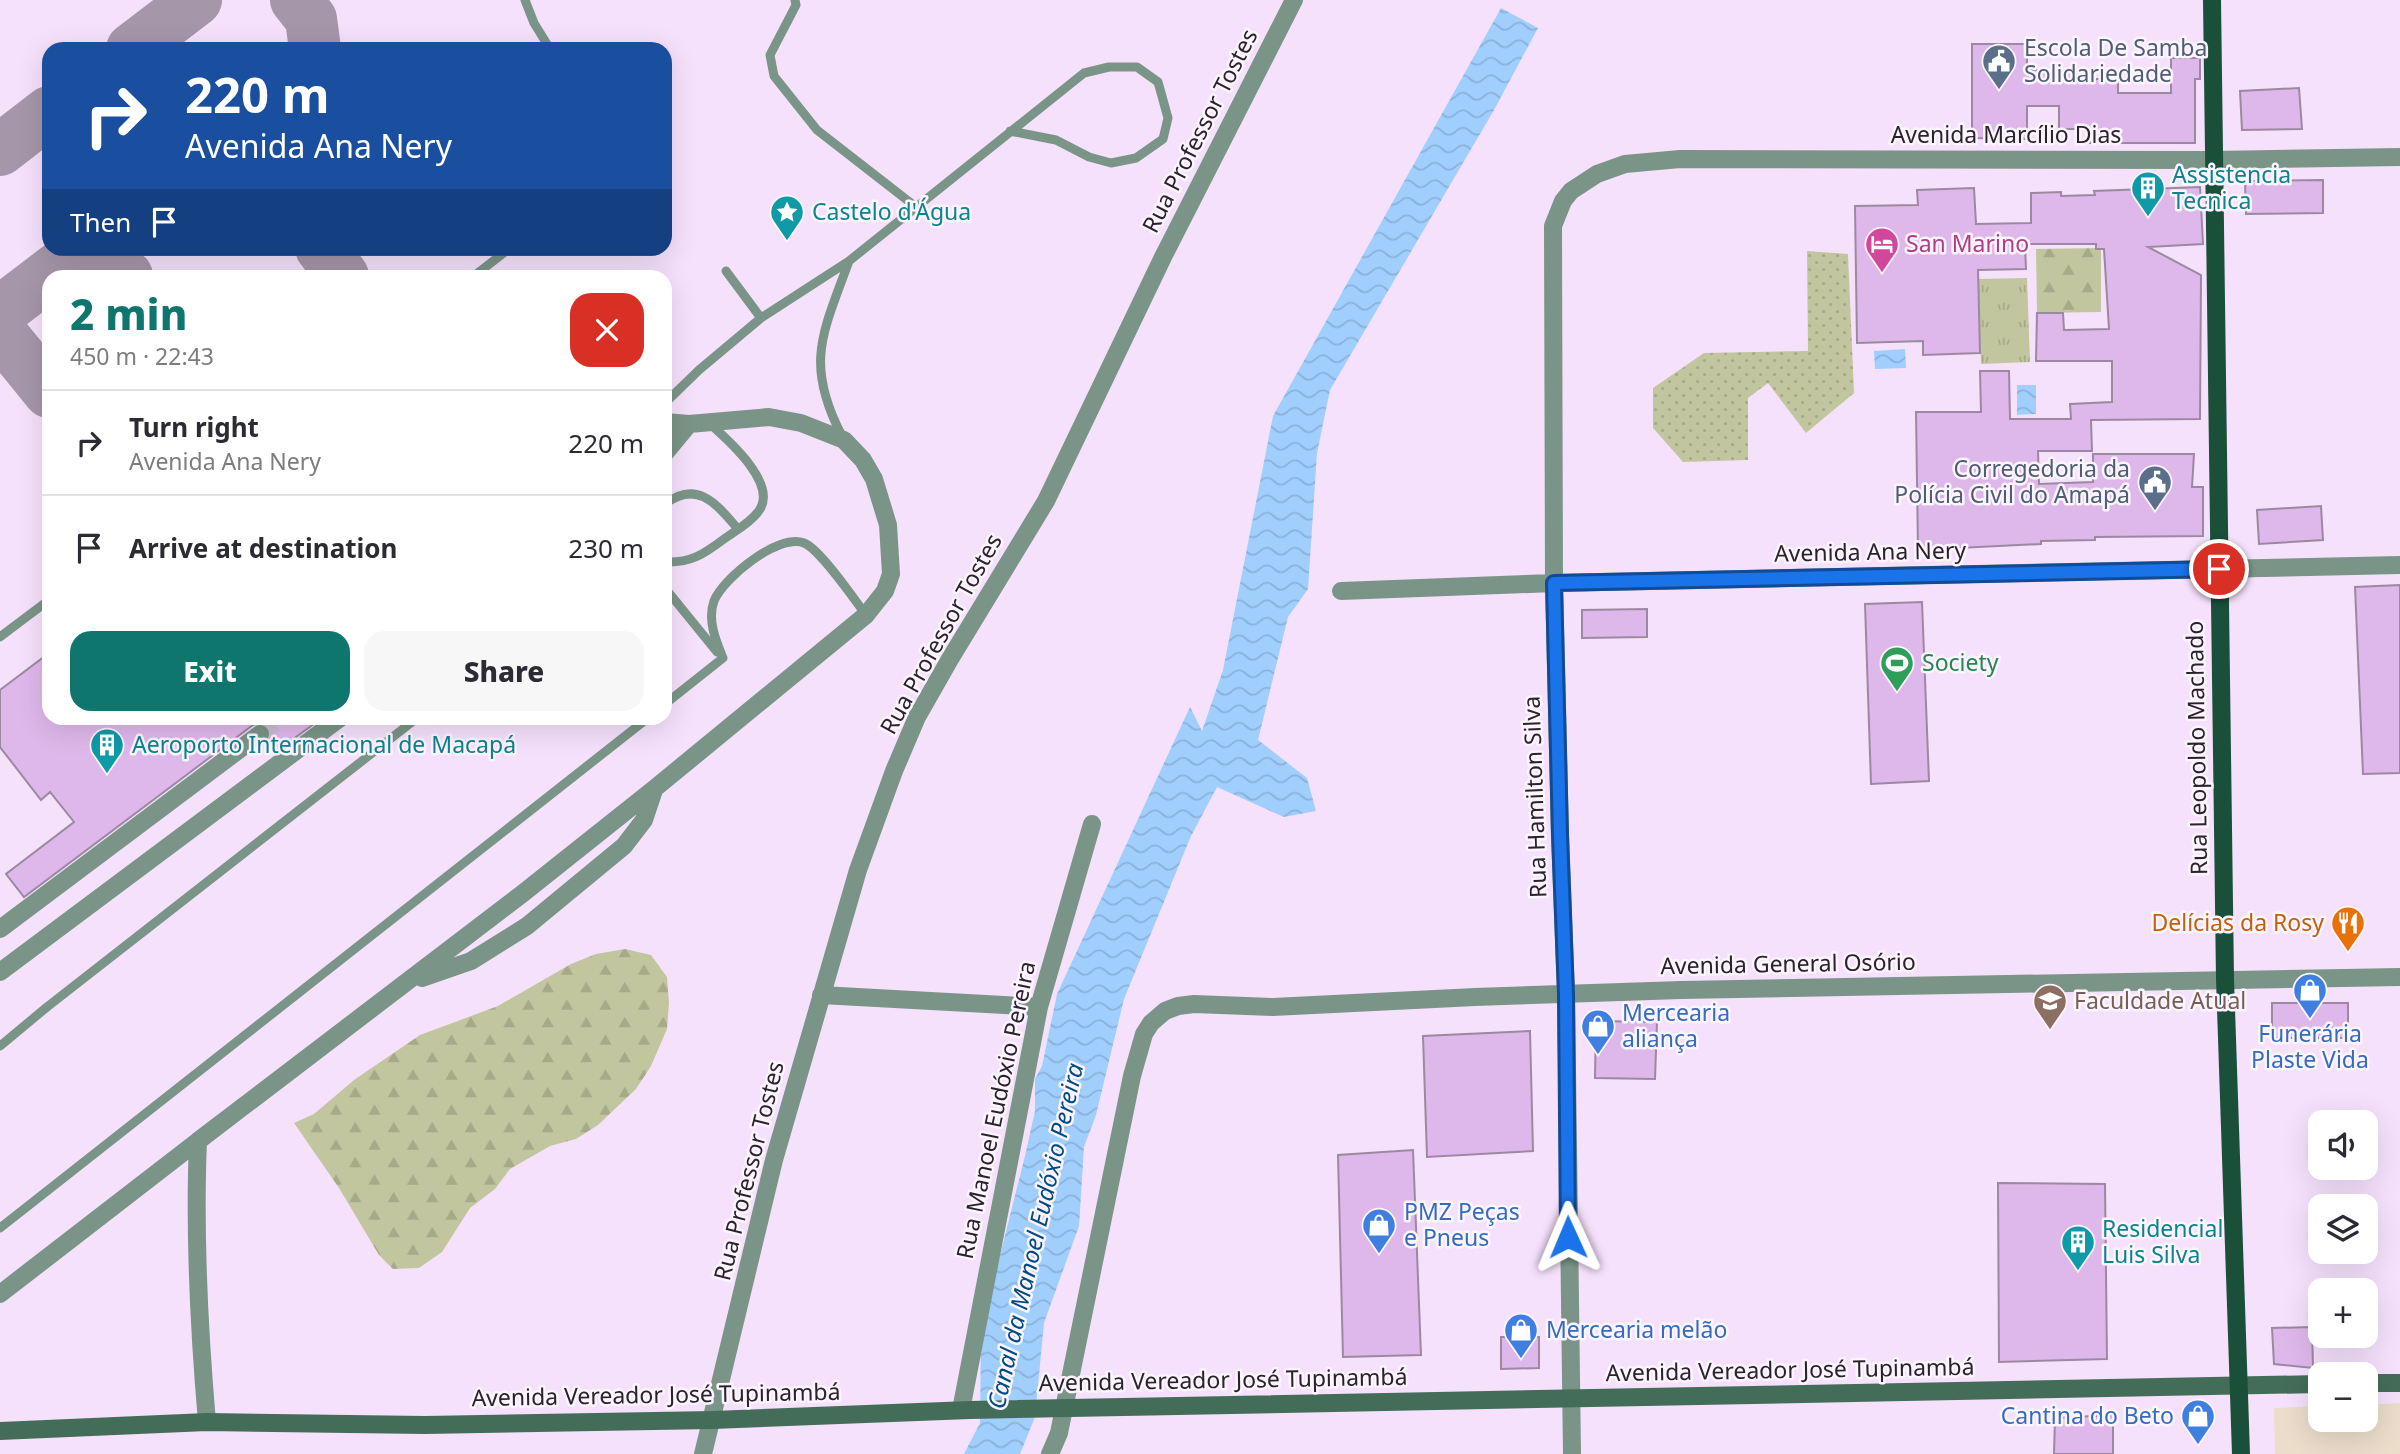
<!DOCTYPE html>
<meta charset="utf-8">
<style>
body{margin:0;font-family:"Noto Sans",sans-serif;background:#f7f7f7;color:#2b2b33;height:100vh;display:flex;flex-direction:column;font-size:26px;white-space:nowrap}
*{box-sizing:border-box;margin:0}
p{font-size:23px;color:#7c7c81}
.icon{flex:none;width:38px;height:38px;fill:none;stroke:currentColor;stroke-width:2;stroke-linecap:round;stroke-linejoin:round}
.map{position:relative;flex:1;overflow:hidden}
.drawer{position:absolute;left:42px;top:270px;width:630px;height:455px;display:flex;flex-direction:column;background:#fff;border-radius:21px;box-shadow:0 7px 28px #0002}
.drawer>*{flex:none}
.hud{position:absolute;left:42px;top:42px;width:630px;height:214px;border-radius:21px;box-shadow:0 7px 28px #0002;background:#1a4fa0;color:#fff;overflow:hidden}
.tools{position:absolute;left:2308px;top:1110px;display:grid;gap:14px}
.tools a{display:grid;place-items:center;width:70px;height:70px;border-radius:14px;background:#fff;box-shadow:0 7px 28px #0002;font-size:35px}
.pin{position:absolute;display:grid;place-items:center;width:60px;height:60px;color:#fff;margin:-30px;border:4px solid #fff;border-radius:50%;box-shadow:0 2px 7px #0007}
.me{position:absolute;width:77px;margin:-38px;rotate:359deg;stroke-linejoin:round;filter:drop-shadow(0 0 5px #0008)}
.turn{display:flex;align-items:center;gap:24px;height:147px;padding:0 28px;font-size:32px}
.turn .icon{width:91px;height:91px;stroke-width:2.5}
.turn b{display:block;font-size:49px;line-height:60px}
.then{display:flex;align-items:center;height:66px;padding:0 28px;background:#0003;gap:14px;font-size:26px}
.round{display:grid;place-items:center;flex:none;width:74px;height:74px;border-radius:21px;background:#f7f7f7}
.headline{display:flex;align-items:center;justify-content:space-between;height:119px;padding:0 28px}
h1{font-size:42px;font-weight:800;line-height:52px;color:#0f766e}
.button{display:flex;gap:14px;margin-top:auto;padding:14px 28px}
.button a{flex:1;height:80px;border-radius:21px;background:#0f766e;color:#fff;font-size:28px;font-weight:800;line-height:80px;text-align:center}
.button a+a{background:#f7f7f7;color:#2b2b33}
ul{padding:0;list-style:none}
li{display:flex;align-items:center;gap:21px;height:105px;padding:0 28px;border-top:2px solid #e1e1e2}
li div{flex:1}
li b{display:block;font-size:26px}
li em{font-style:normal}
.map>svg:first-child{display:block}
.education{fill:#ebddca}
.grass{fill:url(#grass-tufts)}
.forest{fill:url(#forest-firs)}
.park{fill:url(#park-dots)}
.water{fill:url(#water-waves)}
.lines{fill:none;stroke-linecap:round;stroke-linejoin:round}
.taxiway{stroke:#a696aa;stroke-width:52}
.building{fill:#dfb8eb;stroke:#9b89a1;stroke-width:2}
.street-tunnel{stroke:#cdbbd2;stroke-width:18;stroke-dasharray:18 9;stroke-linecap:butt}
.lane{stroke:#7a9587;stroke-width:9}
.street{stroke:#7a9587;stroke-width:18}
.secondary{stroke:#446d59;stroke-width:18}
.primary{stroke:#1a5039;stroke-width:18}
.route-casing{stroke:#114b97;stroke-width:18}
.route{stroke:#1a73e8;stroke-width:12}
.labels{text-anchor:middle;stroke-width:5;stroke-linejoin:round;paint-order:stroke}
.service-label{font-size:23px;fill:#4e5e75;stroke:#fcf4fe;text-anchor:start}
.street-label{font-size:23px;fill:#2a222c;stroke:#fcf4fe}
.culture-label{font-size:23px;fill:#0d838f;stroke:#fcf4fe;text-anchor:start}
.hotel-label{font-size:23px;fill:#b23c85;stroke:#fcf4fe;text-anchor:start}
.leisure-label{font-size:23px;fill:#27864d;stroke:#fcf4fe;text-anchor:start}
.food-label{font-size:23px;fill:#c56008;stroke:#fcf4fe;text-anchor:end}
.education-label{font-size:23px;fill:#785e54;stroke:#fcf4fe;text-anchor:start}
.shop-label{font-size:23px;fill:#366cbe;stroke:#fcf4fe;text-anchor:start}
.water-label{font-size:24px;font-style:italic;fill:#014b83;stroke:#fcf4fe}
</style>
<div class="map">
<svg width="2400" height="1454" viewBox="0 0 2400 1454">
<defs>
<pattern id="grass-tufts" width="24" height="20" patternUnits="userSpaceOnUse" patternTransform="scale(1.75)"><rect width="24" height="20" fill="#c1c69f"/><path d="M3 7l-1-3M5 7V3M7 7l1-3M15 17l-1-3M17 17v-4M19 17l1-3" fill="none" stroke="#a6aa89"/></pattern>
<pattern id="forest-firs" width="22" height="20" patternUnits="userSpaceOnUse" patternTransform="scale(1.75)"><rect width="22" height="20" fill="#c1c69f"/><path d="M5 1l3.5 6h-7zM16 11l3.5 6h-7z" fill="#a6aa89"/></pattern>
<pattern id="park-dots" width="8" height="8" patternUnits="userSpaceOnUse" patternTransform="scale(1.75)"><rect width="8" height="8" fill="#c1c69f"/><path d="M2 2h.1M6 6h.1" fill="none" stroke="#a6aa89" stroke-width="1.8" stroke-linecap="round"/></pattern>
<pattern id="water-waves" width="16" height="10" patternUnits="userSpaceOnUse" patternTransform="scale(1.75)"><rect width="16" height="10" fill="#a0cffe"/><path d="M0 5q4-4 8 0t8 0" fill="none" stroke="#8ab1da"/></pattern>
</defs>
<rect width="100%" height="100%" fill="#f6e1fc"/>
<path class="education" d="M 2400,1403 L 2400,1454 L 2275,1454 L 2274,1408 L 2320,1406 L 2320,1419 L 2366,1419 L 2366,1405 Z"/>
<path class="grass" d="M 2027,278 L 2030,362 L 1981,364 L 1978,279 Z"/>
<path class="forest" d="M 2101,248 L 2101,312 L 2037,313 L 2036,249 Z
M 625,949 L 651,955 L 667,977 L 669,1003 L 667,1029 L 651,1066 L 636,1089 L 598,1125 L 576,1139 L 550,1146 L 510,1169 L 495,1189 L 470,1208 L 442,1252 L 419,1268 L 393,1269 L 379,1255 L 339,1188 L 294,1123 L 314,1114 L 354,1080 L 420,1035 L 498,1006 L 571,964 L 596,954 Z"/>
<path class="park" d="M 1807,251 L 1848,254 L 1854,393 L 1806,433 L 1768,383 L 1748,398 L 1748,460 L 1683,462 L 1653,428 L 1653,388 L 1704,353 L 1808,351 Z"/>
<path class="water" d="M 1501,8 L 1538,28 L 1494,110 L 1330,390 L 1317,453 L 1308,589 L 1288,617 L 1258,740 L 1307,778 L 1316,811 L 1284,817 L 1217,787 L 1191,836 L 1124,999 L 1096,1115 L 1084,1147 L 1079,1226 L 1044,1323 L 1035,1417 L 1020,1454 L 964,1454 L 980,1423 L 981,1331 L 1025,1156 L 1035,1111 L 1035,1079 L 1042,1066 L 1057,994 L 1190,707 L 1202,731 L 1223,670 L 1273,416 Z
M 1905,349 L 1906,368 L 1875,369 L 1874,351 Z
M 2017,385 L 2036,385 L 2036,414 L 2017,415 Z"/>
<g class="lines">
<path class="taxiway" d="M 296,0 L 311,19 L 315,49
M 132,49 L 196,0
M 0,150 L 49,112
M 321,248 L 343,276
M 56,271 L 97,268 L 127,276
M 0,312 L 84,248
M 0,332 L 49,392"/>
</g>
<path class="building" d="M 1972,44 L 2027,44 L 2027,70 L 2090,70 L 2090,79 L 2118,79 L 2118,93 L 2171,93 L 2171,58 L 2200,58 L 2200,79 L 2195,79 L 2195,143 L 2090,143 L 2090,129 L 2059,129 L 2059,106 L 2027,106 L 2027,139 L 1972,138 Z
M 2299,88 L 2302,129 L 2242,130 L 2240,91 Z
M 2323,180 L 2323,213 L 2246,214 L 2245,181 Z
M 2200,187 L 2203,244 L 2148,247 L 2201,275 L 2200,419 L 2091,420 L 2092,451 L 2038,451 L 2039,484 L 2093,482 L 2093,454 L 2194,454 L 2192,487 L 2203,487 L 2203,536 L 2095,537 L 2095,540 L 2041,541 L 2041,544 L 1918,550 L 1916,412 L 1981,412 L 1980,371 L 2009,371 L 2010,419 L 2071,419 L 2070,404 L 2112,402 L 2112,361 L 2036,361 L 2037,313 L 2063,313 L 2064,330 L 2109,329 L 2104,249 L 2096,249 L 2096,244 L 2025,244 L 2026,269 L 1978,270 L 1980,353 L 1923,355 L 1923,341 L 1857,343 L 1855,206 L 1918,205 L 1917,190 L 1974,188 L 1976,224 L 2031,223 L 2031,193 L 2061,192 L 2061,196 L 2095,195 L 2094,191 Z
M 2321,506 L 2323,540 L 2259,544 L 2257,510 Z
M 2400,585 L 2400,773 L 2363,774 L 2355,587 Z
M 1922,602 L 1929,781 L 1871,784 L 1865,604 Z
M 1647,609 L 1647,637 L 1582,638 L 1582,610 Z
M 49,653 L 49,718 L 322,718 L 274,753 L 267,743 L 271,733 L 269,727 L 259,723 L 253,725 L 24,897 L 6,874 L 74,822 L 50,792 L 41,800 L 0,747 L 0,690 Z
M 2272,1003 L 2348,1003 L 2348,1038 L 2272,1038 Z
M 1596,1021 L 1657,1022 L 1655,1079 L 1595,1078 Z
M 1530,1031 L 1533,1151 L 1427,1157 L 1423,1036 Z
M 1413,1150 L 1421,1355 L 1343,1357 L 1338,1155 Z
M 1998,1183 L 2105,1184 L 2107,1359 L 1999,1362 Z
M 2312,1327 L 2313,1368 L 2274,1364 L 2272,1328 Z
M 1501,1337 L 1539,1337 L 1539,1368 L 1501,1369 Z
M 2113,1415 L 2113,1454 L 2054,1454 L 2055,1418 Z"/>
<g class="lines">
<path class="street-tunnel" d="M 260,734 L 281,718"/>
<path class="lane" d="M 525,0 L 534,23 L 550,49
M 795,0 L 796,5 L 770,55 L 774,76 L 817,130 L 916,207
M 726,271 L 761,318
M 474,276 L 510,248
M 665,403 L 699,370 L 761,318 L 849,261 L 1084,73 L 1109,67 L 1137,67 L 1158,82 L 1168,118 L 1163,139 L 1136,158 L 1111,163 L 1089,157 L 1056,140 L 1010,131
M 842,436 C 804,363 823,333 849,261
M 665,504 C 698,479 717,505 738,529
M 665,562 C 691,563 704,554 724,539 C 735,531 750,523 758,512 C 780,485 728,440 710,424
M 665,588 L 717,652
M 0,637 L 49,600
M 723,658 C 716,641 707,620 714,601 C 723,578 779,533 804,543 C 820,549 854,599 866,615
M 665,704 L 723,658
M 0,1046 L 47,1007 L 417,718
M 0,1228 L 648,718"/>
<path class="street" d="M 665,453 L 689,424
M 1341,591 L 1554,583 L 2400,565
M 0,929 L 260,734
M 0,972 L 340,718
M 422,978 L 471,961 L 527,926 L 624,846 L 644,820 L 654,790
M 821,995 L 1039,1007
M 0,1294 L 198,1141
M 961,1410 L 1039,1007 L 1092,824
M 207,1422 C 199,1329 194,1235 198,1141 L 522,894 L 654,789 L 866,615 L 885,591 L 891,574 L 888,525 L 874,479 L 863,460 L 844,440 L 801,423 L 769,417 L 689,424 L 665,422
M 703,1454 L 774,1160 L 858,870 L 894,771 L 917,717 L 950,659 L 1046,501 L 1163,257 L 1294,0
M 1050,1454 L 1059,1433 L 1132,1076 L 1144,1034 L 1151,1023 L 1165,1011 L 1178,1006 L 1194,1004 L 1273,1007 L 1475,997 L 1681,990 L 2400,977
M 1572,1454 L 1566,994 L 1560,835 L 1554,583 L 1553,226 L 1563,201 L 1571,191 L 1597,174 L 1625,164 L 1680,159 L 2214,160 L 2400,157"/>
<path class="secondary" d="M 2366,1383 L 2400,1383
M 0,1431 L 207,1422 L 425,1425 L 713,1420 L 970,1410 L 2320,1384"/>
<path class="primary" d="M 2212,0 L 2225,979 L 2241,1454"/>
</g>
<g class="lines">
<g class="route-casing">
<path id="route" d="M 1568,1237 L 1566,994 L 1560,835 L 1554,583 L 2219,569"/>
</g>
<use href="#route" class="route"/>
</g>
<defs>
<g id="civic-pin" transform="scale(1.75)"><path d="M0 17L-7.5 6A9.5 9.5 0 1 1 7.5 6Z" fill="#5c6f8a" stroke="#fcf4fe"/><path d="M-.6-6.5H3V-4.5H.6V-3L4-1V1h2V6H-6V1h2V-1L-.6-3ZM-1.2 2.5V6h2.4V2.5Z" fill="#fff"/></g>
<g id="building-pin" transform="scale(1.75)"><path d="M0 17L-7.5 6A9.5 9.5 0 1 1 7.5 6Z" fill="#0f9aa8" stroke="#fcf4fe"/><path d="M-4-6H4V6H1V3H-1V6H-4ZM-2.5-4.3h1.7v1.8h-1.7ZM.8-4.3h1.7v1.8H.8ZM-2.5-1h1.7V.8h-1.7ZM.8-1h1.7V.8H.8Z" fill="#fff"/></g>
<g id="sight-pin" transform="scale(1.75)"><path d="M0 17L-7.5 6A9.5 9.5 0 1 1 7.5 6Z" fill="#0f9aa8" stroke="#fcf4fe"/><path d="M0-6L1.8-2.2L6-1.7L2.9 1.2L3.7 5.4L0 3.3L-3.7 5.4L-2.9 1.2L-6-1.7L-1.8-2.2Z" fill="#fff"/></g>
<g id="hotel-pin" transform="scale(1.75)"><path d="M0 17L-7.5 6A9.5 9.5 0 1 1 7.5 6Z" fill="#d1479c" stroke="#fcf4fe"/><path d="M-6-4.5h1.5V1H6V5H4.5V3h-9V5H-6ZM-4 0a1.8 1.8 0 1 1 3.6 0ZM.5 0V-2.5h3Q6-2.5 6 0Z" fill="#fff"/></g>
<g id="stadium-pin" transform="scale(1.75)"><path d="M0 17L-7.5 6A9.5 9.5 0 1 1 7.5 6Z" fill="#2e9e5b" stroke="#fcf4fe"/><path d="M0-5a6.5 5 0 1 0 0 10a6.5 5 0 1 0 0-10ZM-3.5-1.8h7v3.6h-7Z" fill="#fff"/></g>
<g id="restaurant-pin" transform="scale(1.75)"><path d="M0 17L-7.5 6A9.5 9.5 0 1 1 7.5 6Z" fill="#e8710a" stroke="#fcf4fe"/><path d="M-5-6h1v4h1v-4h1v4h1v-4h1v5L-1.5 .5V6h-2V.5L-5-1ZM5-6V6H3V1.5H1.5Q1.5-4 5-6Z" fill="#fff"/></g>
<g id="shop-pin" transform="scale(1.75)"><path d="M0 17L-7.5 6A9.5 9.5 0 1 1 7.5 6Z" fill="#3f7fe0" stroke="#fcf4fe"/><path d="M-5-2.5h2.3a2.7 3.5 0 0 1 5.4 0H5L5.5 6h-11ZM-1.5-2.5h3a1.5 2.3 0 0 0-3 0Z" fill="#fff"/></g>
<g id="university-pin" transform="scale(1.75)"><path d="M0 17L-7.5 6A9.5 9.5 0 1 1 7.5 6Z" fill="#8d6e63" stroke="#fcf4fe"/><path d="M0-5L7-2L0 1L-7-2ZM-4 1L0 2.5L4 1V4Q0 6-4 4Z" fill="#fff"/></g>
</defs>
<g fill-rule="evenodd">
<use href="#civic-pin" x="1999" y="61"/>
<use href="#building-pin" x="2148" y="188"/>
<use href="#sight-pin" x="787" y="212"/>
<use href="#hotel-pin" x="1882" y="244"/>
<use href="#civic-pin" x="2155" y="482"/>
<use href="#stadium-pin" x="1897" y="663"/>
<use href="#building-pin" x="107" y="745"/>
<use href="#restaurant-pin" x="2348" y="923"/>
<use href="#shop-pin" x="2310" y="990"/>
<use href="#university-pin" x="2050" y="1001"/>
<use href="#shop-pin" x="1598" y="1026"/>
<use href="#shop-pin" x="1379" y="1225"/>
<use href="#building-pin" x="2078" y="1242"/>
<use href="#shop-pin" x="1521" y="1330"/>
<use href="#shop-pin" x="2198" y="1416"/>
</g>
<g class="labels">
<g class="service-label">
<text x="2024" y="56">Escola De Samba<tspan x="2024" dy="26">Solidariedade</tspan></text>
<text x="2130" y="477" text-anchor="end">Corregedoria da<tspan x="2130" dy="26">Polícia Civil do Amapá</tspan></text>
</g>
<g class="street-label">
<text transform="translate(1200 131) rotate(-63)" y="8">Rua Professor Tostes</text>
<text x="2006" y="143">Avenida Marcílio Dias</text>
<text transform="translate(1870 552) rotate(-1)" y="8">Avenida Ana Nery</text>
<text transform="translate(941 634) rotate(-61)" y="8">Rua Professor Tostes</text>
<text transform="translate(2197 748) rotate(-91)" y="8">Rua Leopoldo Machado</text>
<text transform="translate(1535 797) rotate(-92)" y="8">Rua Hamilton Silva</text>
<text transform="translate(1788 964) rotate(-1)" y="8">Avenida General Osório</text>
<text transform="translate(996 1110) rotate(-78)" y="8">Rua Manoel Eudóxio Pereira</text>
<text transform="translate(749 1171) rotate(-76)" y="8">Rua Professor Tostes</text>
<text transform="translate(1790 1370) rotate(-1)" y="8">Avenida Vereador José Tupinambá</text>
<text transform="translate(1223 1380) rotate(-1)" y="8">Avenida Vereador José Tupinambá</text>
<text transform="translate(656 1395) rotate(-1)" y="8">Avenida Vereador José Tupinambá</text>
</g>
<g class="culture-label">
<text x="2172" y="183">Assistencia<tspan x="2172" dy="26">Tecnica</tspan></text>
<text x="812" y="220">Castelo d'Água</text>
<text x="132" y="753">Aeroporto Internacional de Macapá</text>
<text x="2102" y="1237">Residencial<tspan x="2102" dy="26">Luis Silva</tspan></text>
</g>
<g class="hotel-label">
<text x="1906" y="252">San Marino</text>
</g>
<g class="leisure-label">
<text x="1922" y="671">Society</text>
</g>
<g class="food-label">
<text x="2324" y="931">Delícias da Rosy</text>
</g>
<g class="education-label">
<text x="2074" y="1009">Faculdade Atual</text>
</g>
<g class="shop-label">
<text x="1622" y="1021">Mercearia<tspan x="1622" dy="26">aliança</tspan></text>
<text x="2310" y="1042" text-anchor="middle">Funerária<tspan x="2310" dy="26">Plaste Vida</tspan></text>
<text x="1404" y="1220">PMZ Peças<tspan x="1404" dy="26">e Pneus</tspan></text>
<text x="1546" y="1338">Mercearia melão</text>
<text x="2174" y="1424" text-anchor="end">Cantina do Beto</text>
</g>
<g class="water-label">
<text transform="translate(1036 1236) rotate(-77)" y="8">Canal da Manoel Eudóxio Pereira</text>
</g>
</g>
</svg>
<div class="tools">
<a><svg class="icon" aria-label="sound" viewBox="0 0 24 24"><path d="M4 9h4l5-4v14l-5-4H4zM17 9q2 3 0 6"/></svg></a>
<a><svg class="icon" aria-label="layers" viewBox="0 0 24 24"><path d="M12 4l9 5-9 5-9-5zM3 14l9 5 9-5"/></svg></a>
<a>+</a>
<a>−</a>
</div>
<div class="pin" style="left:2219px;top:569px;background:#d93025"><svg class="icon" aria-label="arrive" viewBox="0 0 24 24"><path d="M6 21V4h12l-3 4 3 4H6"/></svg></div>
<svg class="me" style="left:1568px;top:1237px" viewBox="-20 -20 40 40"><path d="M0-17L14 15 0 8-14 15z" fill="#1a73e8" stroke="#fff" stroke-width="4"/></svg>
<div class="hud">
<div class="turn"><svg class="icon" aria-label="right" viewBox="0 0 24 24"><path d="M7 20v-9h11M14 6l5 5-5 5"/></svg><div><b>220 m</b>Avenida Ana Nery</div></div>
<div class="then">Then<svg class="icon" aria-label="arrive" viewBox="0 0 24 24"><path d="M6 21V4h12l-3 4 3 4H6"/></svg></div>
</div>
<section class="drawer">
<div class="headline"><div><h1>2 min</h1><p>450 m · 22:43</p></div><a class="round" style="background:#d93025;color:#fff"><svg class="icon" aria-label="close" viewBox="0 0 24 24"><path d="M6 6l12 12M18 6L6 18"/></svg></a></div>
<ul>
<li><svg class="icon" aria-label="right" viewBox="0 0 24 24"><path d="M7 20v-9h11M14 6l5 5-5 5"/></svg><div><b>Turn right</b><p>Avenida Ana Nery</p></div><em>220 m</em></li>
<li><svg class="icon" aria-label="arrive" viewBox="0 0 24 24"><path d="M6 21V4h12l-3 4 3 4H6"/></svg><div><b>Arrive at destination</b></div><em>230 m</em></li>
</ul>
<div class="button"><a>Exit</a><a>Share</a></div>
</section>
</div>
